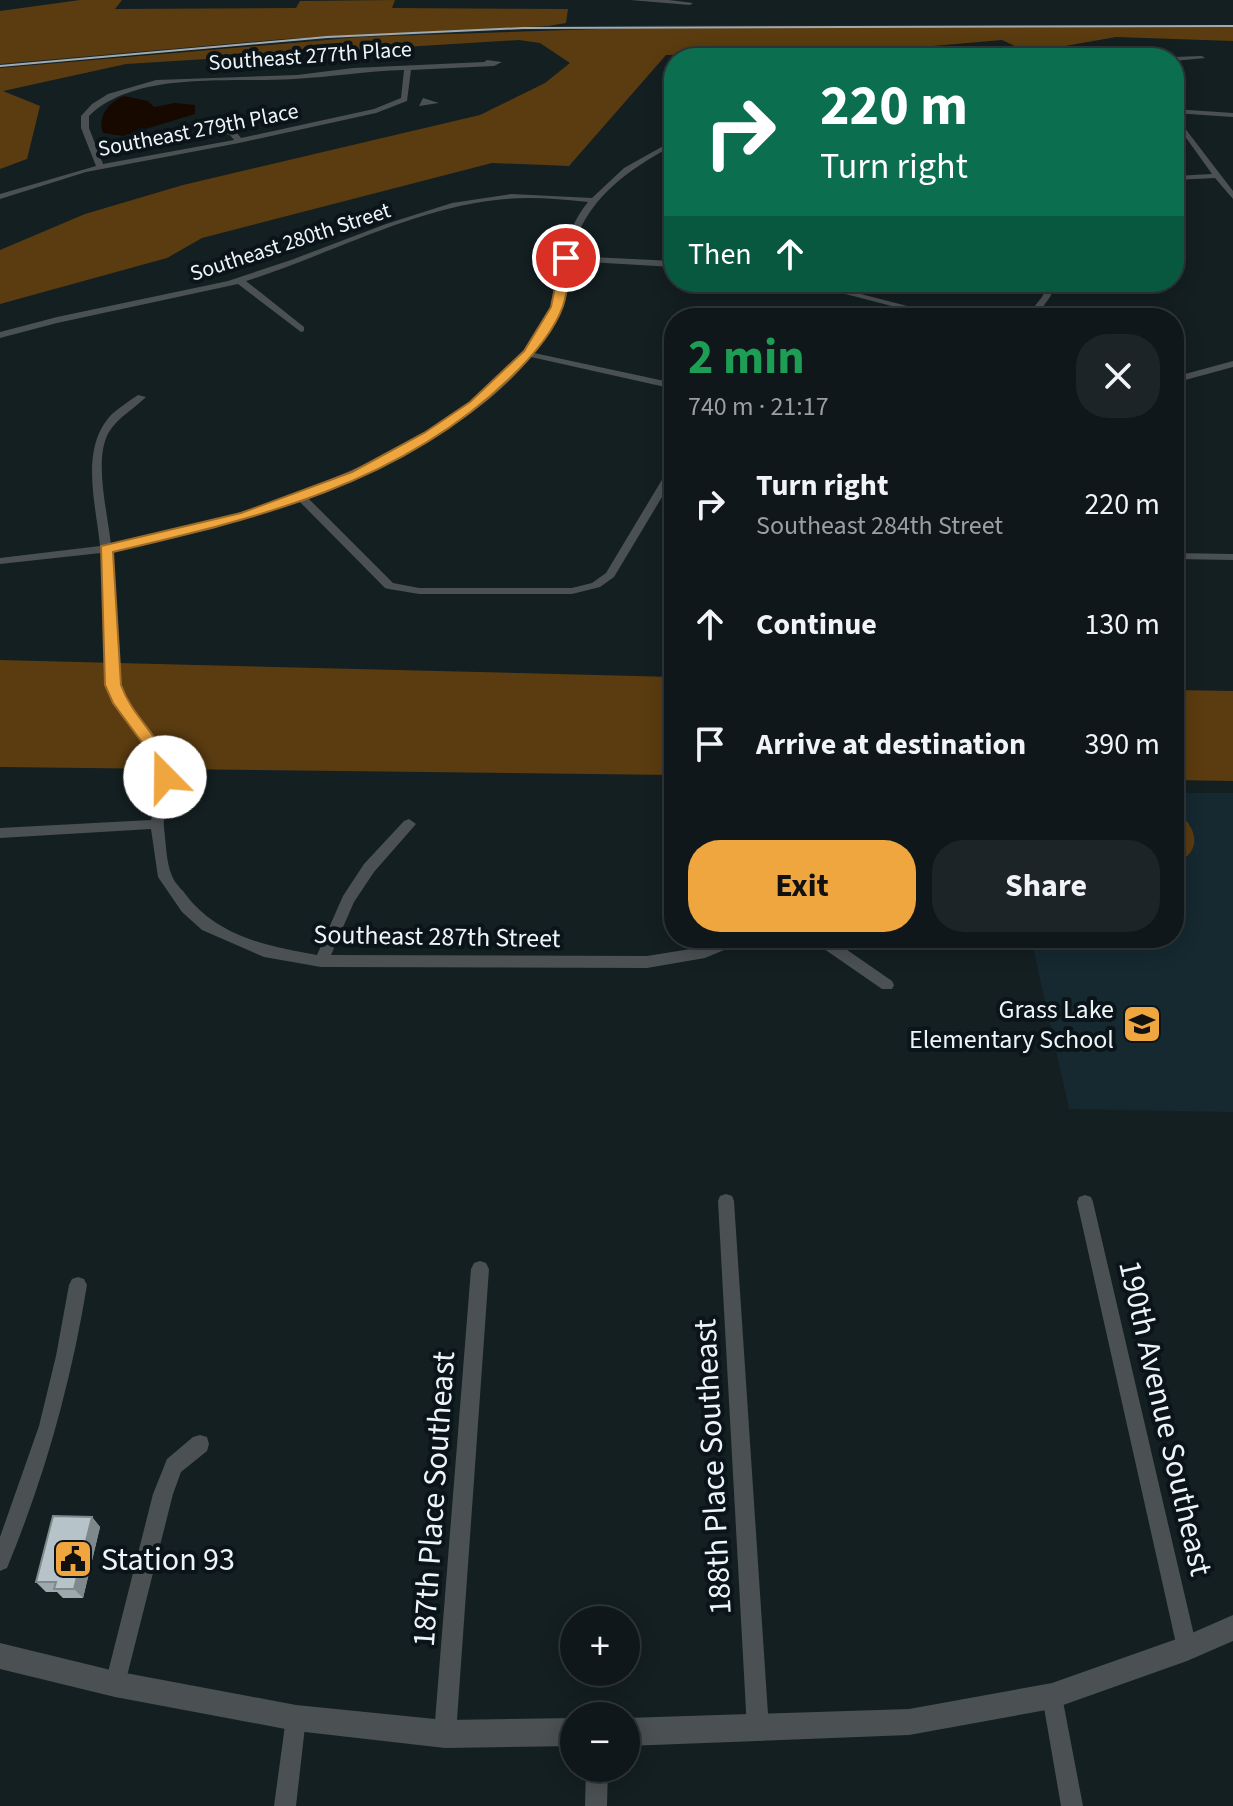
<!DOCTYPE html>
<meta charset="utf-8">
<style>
body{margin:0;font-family:"Source Sans 3",sans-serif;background:#1d2427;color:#f1f3f6;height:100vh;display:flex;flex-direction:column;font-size:30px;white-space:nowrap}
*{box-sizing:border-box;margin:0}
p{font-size:26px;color:#9b9fa2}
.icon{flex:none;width:44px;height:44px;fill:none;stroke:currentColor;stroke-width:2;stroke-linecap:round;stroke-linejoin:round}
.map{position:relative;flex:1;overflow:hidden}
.drawer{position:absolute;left:664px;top:308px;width:520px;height:640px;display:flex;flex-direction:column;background:#0f171a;border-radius:32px;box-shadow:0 4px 20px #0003,0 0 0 2px #2f3639}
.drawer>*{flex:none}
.hud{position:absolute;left:664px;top:48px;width:520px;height:244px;border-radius:32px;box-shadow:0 4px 20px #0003,0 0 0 2px #2f3639;background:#0b6e4f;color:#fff;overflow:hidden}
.fabs{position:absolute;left:560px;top:1606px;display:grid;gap:16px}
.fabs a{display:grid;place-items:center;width:80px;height:80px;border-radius:50%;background:#0f171a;box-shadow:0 4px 20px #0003,0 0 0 2px #2f3639;font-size:40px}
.pin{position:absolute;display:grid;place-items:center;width:68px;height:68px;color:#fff;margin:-34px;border:4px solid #fff;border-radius:50%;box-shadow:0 2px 8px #0007}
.me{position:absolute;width:88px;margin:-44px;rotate:338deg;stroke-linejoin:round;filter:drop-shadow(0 0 6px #0008)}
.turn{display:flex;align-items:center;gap:28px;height:168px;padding:0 24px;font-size:36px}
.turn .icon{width:104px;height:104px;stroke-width:2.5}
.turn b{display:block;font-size:56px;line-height:68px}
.then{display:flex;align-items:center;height:76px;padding:0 24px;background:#0003;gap:16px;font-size:30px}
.round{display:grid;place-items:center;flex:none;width:84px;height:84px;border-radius:32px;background:#1d2427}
.head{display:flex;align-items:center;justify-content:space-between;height:136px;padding:0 24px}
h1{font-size:48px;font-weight:700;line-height:60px;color:#1e9e55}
.action{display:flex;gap:16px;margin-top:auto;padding:16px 24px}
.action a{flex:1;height:92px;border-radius:32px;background:#f0a63e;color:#111;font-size:32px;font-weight:700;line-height:92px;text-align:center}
.action a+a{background:#1d2427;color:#f1f3f6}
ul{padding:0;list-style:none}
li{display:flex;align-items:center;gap:24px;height:120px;padding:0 24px}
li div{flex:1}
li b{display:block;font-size:30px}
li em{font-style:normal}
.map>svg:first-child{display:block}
.built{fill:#162930}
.green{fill:#5b3c10}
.water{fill:#180900}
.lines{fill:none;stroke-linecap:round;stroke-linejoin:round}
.minor{fill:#4b5052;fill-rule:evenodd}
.tertiary{fill:#4b5052;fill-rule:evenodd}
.rail{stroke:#a2aaad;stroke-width:2}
.wall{fill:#9da9ad}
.shaded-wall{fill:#7f898d}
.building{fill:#b6c4c9;stroke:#7f898d;stroke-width:2}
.route{fill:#f0a63e;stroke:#9c6c28;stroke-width:2}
.labels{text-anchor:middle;stroke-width:8;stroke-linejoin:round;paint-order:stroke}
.far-street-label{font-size:22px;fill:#eef5f8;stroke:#0b1519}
.street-label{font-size:26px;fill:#eef5f8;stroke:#0b1519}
.poi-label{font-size:26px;fill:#eef5f8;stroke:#0b1519;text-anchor:end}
.near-street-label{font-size:32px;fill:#eef5f8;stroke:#0b1519}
.near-poi-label{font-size:32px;fill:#eef5f8;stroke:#0b1519;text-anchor:start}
</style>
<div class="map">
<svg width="1233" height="1806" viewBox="0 0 1233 1806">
<rect width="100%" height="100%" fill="#141f22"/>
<path class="built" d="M 656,25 L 1233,25 L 516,30 L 249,44 L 0,68 L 0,64 L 284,39 L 466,29 Z
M 1174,793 L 1233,793 L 1233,1112 L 1069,1109 L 1031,938 L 1174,938 Z"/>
<path class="green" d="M 80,0 L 122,0 L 115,9 L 296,8 L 300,1 L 395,0 L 392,8 L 568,9 L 566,23 L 548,26 L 284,39 L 0,64 L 0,11 Z
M 661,27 L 1233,27 L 1233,41 L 1116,37 L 1065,46 L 1061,58 L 1022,58 L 1021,49 L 1002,40 L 875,51 L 875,58 L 845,58 L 838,51 L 666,55 L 569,166 L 492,163 L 202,238 L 167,258 L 0,304 L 0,250 L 85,214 L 183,185 L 480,115 L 545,83 L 570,63 L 540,43 L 519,40 L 126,64 L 3,91 L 40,106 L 27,159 L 0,169 L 0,68 L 361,37 Z
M 0,660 L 674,677 L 674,775 L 0,767 Z
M 1174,690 L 1233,691 L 1233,781 L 1174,780 Z
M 1174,810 C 1198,826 1204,852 1174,864 L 1174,853 L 1182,845 L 1184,837 L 1174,819 Z"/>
<path class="water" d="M 124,96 L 148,101 L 154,107 L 175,103 L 195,105 L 195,114 L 123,136 L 103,133 C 97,116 109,102 124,96 Z"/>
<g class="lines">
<path class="minor" d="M 630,0 L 669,0 L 693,3 L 690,5 Z
M 1174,57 L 1202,56 L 1205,58 L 1174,61 L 1174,58 L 1171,58 Z
M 487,60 L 502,62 L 494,66 L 411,70 L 407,101 L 376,113 L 239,143 L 86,172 L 0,199 L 0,194 L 96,166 L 81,128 L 81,116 L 92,104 L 108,94 L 156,80 L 297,75 L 353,68 L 484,62 ZM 404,70 L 401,98 L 374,109 L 241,138 L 237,133 L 240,128 L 221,131 L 222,133 L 230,135 L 234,140 L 103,164 L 89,128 L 89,116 C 135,70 233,83 294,79 C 331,77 367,71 404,70 Z
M 423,98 L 439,103 L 419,106 Z
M 1174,109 L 1233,113 L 1233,117 L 1174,113 Z
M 1174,114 L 1233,191 L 1233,199 L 1215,178 L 1174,180 L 1174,176 L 1212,174 L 1174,121 Z
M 674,140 L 674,145 C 627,170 583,201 571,256 L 674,261 L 674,267 L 570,261 L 560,309 L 534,353 L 674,383 L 674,389 L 531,357 C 480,421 383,470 307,497 L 393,583 L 419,588 L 572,588 L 592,583 L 606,573 L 669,468 L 674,465 L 674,477 L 614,577 L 600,587 L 572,594 L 419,594 L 389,589 L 385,588 L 298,500 L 213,529 L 112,551 L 119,685 C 130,715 165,736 170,767 C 174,788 162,808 164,828 C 166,842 166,863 172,876 C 174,881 179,887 183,891 C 215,936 266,946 317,955 L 343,896 L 364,864 L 404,821 L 409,819 L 416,824 L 374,872 L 354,902 L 331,955 L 647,956 L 703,947 L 724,938 L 745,938 L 743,942 L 705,958 L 647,968 L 321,967 L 264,957 L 202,930 L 182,912 L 158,877 L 151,829 L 0,838 L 0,828 L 151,820 C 155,803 162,781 157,764 C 147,734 117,715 107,685 L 101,553 L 0,564 L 0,558 L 100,546 C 96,504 79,448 112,414 C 120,407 129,401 138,395 L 146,397 C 134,409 118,417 109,432 C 93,459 108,514 111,545 C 209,526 302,496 392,451 C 443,426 497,394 529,346 C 538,333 548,319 553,303 C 565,266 561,235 588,202 C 558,199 527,196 496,200 C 409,210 329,255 246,281 L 304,327 L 304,331 L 301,332 L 238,284 L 57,323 L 0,338 L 0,332 L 57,317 L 228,281 L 291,260 L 386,224 L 452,203 L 511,194 L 592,198 L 624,168 Z
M 799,282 L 814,282 L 954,318 L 938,318 Z
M 1049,282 L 1057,282 L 1050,297 L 1035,318 L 1025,318 L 1042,297 Z
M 1233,361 L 1233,367 L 1174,383 L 1174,377 Z
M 1174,553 L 1233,554 L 1233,560 L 1174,559 Z
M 812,938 L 830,938 L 892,981 L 894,985 L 892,989 L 882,989 L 814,942 Z
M 726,1194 L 732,1196 L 734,1201 L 769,1729 L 765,1736 L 758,1740 L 751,1736 L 747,1729 L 718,1201 L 720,1196 Z
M 1085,1195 L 1091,1197 L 1093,1202 L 1197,1648 L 1194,1655 L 1187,1658 L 1180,1655 L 1177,1648 L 1077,1202 L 1079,1197 Z
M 480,1261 L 486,1263 L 489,1269 L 456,1734 L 452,1741 L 445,1745 L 438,1741 L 434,1734 L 471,1269 L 474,1263 Z
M 78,1277 L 84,1279 L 87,1285 C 71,1383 45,1476 7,1568 L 0,1571 L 0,1537 L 39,1426 L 56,1356 L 69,1285 L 72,1279 Z
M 200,1435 L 207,1437 L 209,1444 L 207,1451 L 181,1472 L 173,1494 L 125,1684 L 122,1691 L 115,1694 L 108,1691 L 105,1684 L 153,1494 L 167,1459 L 193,1437 Z
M 1052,1686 L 1059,1689 L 1062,1696 L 1083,1806 L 1061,1806 L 1042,1696 L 1045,1689 Z
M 296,1708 L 303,1711 L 306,1718 L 296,1806 L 274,1806 L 286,1718 L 289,1711 Z
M 586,1768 L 608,1768 L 607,1806 L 585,1806 Z"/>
<path class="tertiary" d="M 1233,1615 L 1233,1641 L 1187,1661 L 1052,1709 L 909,1735 L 626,1746 L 626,1718 L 909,1709 L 1052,1683 L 1185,1636 Z
M 0,1643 L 115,1671 L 296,1705 L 445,1720 L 574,1718 L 574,1746 L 445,1748 L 296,1731 L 115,1697 L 0,1669 Z"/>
<path class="rail" d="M 0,66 L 327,37 L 523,28 L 1233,26"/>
</g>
<path class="wall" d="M 92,1517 L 100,1527 L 83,1598 L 63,1598 L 57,1592 L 46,1592 L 36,1582 Z"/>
<path class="shaded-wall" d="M 92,1517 L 100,1527 L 83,1598 L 74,1589 Z"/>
<path class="building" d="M 53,1516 L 92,1517 L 74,1589 L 54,1589 L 56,1582 L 36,1582 Z"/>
<path class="route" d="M 566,255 L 572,258 C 569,274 568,291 563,306 C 553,334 530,359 509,379 C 399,485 257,518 113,552 L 121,685 C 134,721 164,737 173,777 L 165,783 L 159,781 L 152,756 L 113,703 L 105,685 L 101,546 L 241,513 L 352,472 L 424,433 L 470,402 L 524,351 L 551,307 L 561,258 Z"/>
<defs>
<g id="school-square" transform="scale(2)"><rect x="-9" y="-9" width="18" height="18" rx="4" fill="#f0a63e" stroke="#0b1519"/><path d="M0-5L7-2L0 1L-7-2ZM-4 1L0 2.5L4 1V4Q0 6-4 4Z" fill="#111"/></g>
<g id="civic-square" transform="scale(2)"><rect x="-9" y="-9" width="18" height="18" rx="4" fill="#f0a63e" stroke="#0b1519"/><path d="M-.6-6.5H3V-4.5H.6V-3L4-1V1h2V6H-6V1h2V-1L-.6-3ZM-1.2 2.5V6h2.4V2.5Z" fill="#111"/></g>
</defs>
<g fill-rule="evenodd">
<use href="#school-square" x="1142" y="1024"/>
<use href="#civic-square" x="73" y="1559"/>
</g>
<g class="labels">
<g class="far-street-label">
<text transform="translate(310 55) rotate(-4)" y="8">Southeast 277th Place</text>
<text transform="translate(198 129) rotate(-11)" y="8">Southeast 279th Place</text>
<text transform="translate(290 241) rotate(-18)" y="8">Southeast 280th Street</text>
</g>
<g class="street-label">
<text transform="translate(437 936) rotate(1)" y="9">Southeast 287th Street</text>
</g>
<g class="poi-label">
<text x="1114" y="1018">Grass Lake<tspan x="1114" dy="30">Elementary School</tspan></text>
</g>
<g class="near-street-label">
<text transform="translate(1166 1418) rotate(77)" y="11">190th Avenue Southeast</text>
<text transform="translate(712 1467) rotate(-93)" y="11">188th Place Southeast</text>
<text transform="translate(433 1499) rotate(-86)" y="11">187th Place Southeast</text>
</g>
<g class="near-poi-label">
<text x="101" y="1570">Station 93</text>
</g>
</g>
</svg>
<div class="fabs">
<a>+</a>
<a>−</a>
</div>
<div class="pin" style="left:566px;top:258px;background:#d93025"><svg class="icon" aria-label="arrive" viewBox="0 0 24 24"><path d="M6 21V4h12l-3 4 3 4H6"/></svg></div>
<svg class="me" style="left:165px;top:777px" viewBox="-20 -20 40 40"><circle r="19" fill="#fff"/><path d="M0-13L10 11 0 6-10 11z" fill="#f0a63e"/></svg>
<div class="hud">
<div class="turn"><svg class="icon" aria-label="right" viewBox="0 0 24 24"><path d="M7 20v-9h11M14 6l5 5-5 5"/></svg><div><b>220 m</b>Turn right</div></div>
<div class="then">Then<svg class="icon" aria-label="ahead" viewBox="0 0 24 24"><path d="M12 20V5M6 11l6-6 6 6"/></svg></div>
</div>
<section class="drawer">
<div class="head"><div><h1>2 min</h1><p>740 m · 21:17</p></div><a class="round"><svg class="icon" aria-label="close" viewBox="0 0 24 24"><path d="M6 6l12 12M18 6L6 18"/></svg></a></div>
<ul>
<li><svg class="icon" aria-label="right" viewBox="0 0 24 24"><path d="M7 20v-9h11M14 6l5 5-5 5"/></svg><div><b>Turn right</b><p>Southeast 284th Street</p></div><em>220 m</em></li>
<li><svg class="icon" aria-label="ahead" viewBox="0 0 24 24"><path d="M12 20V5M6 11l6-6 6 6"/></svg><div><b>Continue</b></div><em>130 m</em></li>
<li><svg class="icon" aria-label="arrive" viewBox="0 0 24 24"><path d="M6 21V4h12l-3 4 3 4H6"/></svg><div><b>Arrive at destination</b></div><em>390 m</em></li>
</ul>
<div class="action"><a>Exit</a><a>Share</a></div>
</section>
</div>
